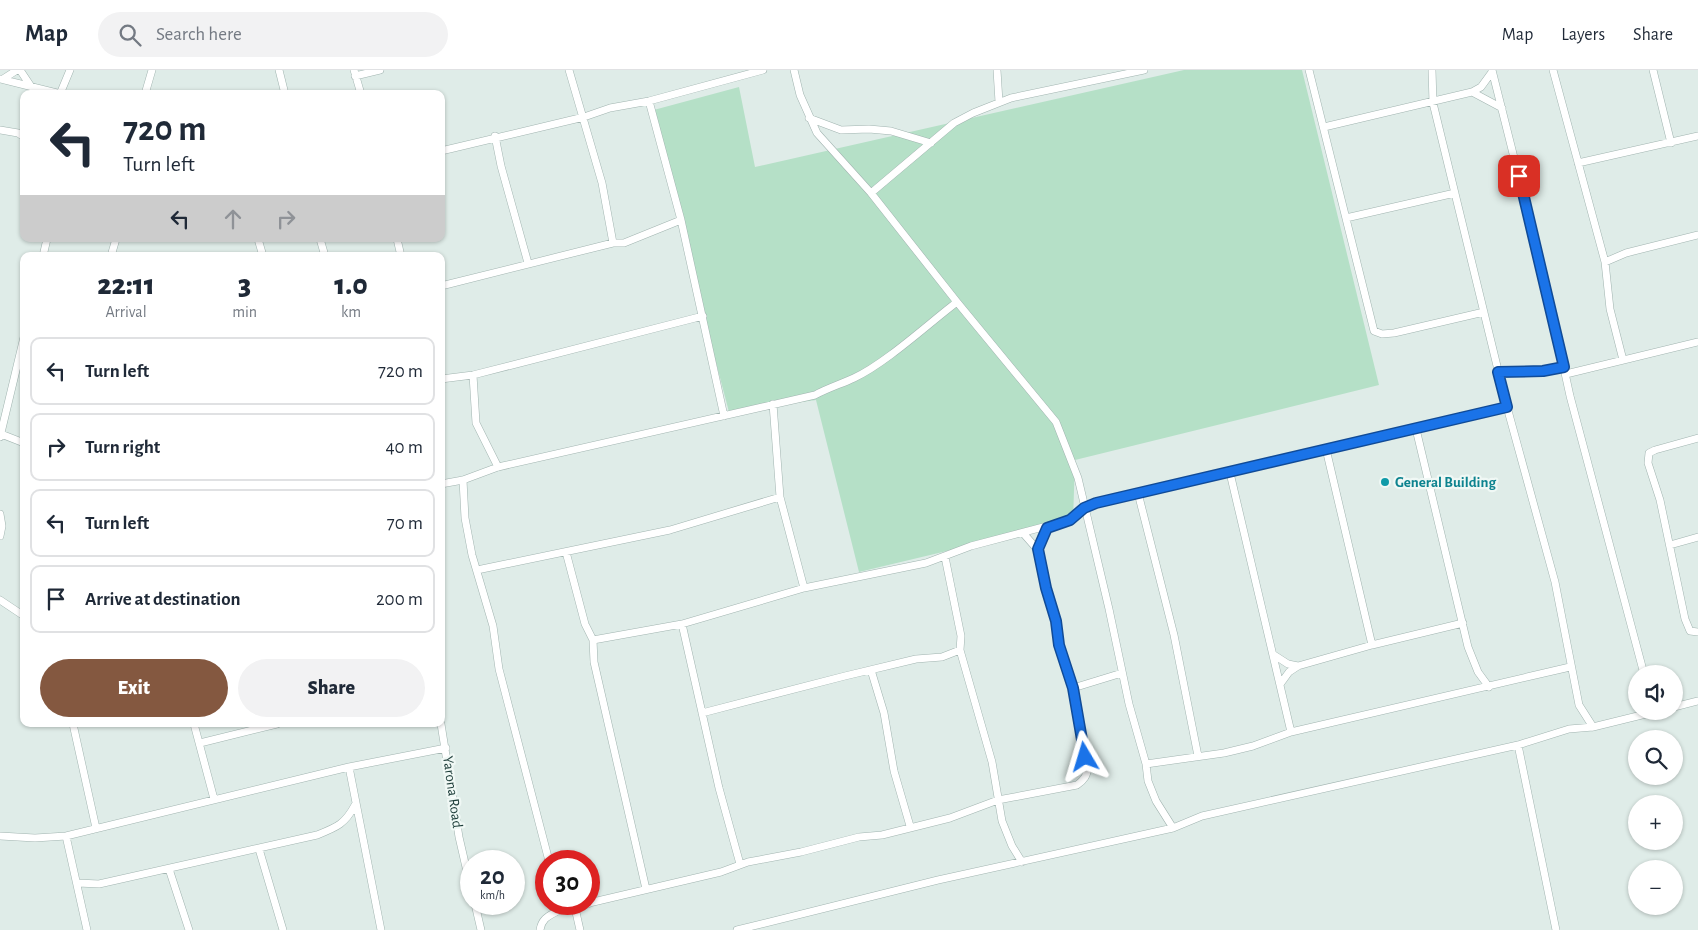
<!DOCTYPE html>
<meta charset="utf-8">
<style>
body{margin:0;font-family:"Alegreya Sans",sans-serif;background:#f2f2f3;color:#1f2937;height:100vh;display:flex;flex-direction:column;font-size:19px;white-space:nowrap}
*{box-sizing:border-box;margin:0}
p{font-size:16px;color:#747a83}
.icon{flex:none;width:28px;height:28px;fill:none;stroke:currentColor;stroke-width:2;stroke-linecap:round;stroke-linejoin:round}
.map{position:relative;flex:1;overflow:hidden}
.details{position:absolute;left:20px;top:182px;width:425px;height:475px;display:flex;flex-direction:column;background:#fff;border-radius:10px;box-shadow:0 1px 4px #0004}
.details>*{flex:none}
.guide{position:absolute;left:20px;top:20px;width:425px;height:152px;border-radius:10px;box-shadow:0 1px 4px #0004;background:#fff;color:#1f2937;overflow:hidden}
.fabs{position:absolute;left:1628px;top:595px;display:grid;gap:10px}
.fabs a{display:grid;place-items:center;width:55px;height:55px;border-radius:50%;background:#fff;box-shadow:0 1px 4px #0004;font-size:25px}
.speed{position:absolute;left:460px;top:780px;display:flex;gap:10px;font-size:25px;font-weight:700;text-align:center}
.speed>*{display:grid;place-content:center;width:65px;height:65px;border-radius:50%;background:#fff;box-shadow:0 1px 4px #0004;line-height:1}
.speed small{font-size:12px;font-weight:400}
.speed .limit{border:8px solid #d22;background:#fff;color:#111}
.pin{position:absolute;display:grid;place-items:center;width:42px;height:42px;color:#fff;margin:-21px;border-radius:10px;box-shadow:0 2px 8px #0006}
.me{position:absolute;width:55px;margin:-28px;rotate:353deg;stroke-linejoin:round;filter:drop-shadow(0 0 4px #0008)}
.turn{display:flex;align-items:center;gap:18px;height:105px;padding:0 20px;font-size:22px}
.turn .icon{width:65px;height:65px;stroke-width:2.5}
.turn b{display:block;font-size:35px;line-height:42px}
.lanes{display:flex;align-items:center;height:48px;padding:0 20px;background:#0003;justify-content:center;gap:25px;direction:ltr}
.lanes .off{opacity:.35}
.eta{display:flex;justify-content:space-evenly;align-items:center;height:85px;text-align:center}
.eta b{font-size:30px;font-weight:800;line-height:35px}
.button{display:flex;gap:10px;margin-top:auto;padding:10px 20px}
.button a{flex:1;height:58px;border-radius:30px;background:#845840;color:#fff;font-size:20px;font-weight:800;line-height:58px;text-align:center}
.button a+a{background:#f2f2f3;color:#1f2937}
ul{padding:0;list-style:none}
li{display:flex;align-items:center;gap:15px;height:68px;margin:0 10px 8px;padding:0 10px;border:2px solid #e0e1e3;border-radius:10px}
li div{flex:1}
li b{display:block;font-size:19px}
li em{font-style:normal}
header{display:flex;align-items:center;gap:30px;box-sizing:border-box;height:70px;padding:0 25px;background:#fff;border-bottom:1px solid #e0e1e3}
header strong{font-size:24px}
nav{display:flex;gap:28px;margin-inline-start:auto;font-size:18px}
.search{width:350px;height:45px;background:#f2f2f3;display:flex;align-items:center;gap:12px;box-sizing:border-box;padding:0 18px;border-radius:28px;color:#747a83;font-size:19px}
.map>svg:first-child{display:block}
.green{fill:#b5e0c7}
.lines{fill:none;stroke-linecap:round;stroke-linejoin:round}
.minor-casing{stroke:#a1b4b0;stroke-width:8}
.minor{stroke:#fff;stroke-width:7}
.route-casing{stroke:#114b97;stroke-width:12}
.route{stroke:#1a73e8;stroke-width:9}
.culture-dot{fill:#0f9aa8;stroke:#f0f8f5;stroke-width:2}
.labels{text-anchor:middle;stroke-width:4.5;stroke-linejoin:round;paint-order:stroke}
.culture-label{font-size:15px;font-weight:bold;fill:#0d838f;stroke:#f0f8f5;text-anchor:start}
.street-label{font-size:15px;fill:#1e3e3a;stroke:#f0f8f5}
</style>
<header>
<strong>Map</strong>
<div class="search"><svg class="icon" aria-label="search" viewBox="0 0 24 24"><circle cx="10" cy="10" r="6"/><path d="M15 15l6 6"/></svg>Search here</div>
<nav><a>Map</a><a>Layers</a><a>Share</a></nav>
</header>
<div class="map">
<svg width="1698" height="860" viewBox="0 0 1698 860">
<rect width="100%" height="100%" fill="#dfece8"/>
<path class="green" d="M 1184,0 L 1302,0 L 1379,315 L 1075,390 L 1073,451 L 859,502 L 816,330 L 729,342 L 650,41 L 739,17 L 755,97 Z"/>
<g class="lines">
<g class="minor-casing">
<path id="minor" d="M 20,0 L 36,24
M 279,0 L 285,24
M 354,0 L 361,24
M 569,0 L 602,113 L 613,173
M 794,0 L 800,25 L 817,63 L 871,123 L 957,232 L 1056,352 L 1078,408 L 1109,539 L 1129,634 L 1146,694 L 1148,711 L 1156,731 L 1173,758
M 997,0 L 999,32
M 1309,0 L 1374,261 L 1382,264 L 1394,263 L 1484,242
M 1432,0 L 1433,33 L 1507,337 L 1555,512 L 1579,635 L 1593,657
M 1492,0 L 1544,207 L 1570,326 L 1644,604
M 1553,0 L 1605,192 L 1610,239 L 1623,290
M 1653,0 L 1671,73
M 355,6 L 380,0
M 0,9 L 61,24
M 3,9 L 17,0
M 1472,22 L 1502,38
M 60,24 L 70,0
M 145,24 L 152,0
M 649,31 L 681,150 L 724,346
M 809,48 L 841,60 L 869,59 L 891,61 L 931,73
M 1324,57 L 1472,22 L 1481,17 L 1492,2
M 0,60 L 18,63 L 24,67
M 495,66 L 501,96 L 528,193
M 441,81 L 584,47 L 610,38 L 649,31 L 763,0
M 1578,93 L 1698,66
M 871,123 L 954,53 L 973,43 L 1011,28 L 1144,0
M 1346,148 L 1455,123
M 258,169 L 263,186
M 320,169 L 325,186
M 397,169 L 401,186
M 43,186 L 47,169
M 111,186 L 116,169
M 1605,192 L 1626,183 L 1698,165
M 441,216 L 613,173 L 624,173 L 681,150
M 1498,302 L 1543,301 L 1564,297
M 1566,304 L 1698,272
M 473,305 L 476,353 L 498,397
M 441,309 L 473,305 L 703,246
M 773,334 L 780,427 L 804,518
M 1416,359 L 1468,577 L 1478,602 L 1489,617
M 1,364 L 24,373
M 0,367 L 24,267
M 1698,368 L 1655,380 L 1649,383 L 1648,393 L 1660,430 L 1685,549 L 1690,561 L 1698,562
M 1326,379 L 1372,575
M 1230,403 L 1291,662
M 463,410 L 465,448 L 472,485 L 493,556 L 499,599 L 549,791
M 441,414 L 463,410 L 498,397 L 815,325 C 828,318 841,314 854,308 C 886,293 928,254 957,232
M 1138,423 L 1174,565 L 1198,686
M 0,444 L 2,456 L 0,466
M 1670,475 L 1698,467
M 1037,479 L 1047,458
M 566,482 L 585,554 L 593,570 L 594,592 L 646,819
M 945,487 L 961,566 L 960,580 L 992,692 L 1002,751 L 1012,776 L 1022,792
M 477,500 L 670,460 L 780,427
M 0,530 L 24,546
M 682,554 L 719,718 L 740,794
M 593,570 L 682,554 L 804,518 L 926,493 L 971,476 L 1070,450 L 1085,438 L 1096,433 L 1507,337
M 1274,585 L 1288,594 L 1298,596
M 871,600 L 884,643 L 894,701 L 910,756
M 1281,613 L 1289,602 L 1298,596 L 1372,575 L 1463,553
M 1073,618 L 1122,603
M 1674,637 L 1698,631
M 702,643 L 845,606 L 916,589 L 942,587 L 960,580
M 73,654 L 96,758
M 194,654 L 214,729
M 441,654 L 459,767 L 471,819
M 200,673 L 277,654
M 1518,675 L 1556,860
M 1146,694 L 1224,683 L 1253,676 L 1291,662 L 1570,597
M 349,697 L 381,860
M 0,766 L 35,768 L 66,766 L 349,697 L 446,678
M 66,766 L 87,860
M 259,779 L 283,860
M 169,799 L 189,860
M 78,813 L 99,814 L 317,765 C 337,757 345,754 355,735
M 589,833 L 721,802 L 748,792 L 801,782 L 859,767 L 882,765 L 950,748 L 998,730 L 1077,715 C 1084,710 1087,706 1088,697 L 1073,618 L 1059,575 L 1056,551 L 1046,518 L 1037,479 L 1023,463
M 475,834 L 481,860
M 540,860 C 542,845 554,845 564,837
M 580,860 L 575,838 L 588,834
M 737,860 L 938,810 L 1173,758 L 1202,746 L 1518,675 L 1569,659 L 1593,657 L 1654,642"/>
</g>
<use href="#minor" class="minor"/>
</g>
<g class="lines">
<g class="route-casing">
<path id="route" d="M 1085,687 L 1073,618 L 1059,575 L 1056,551 L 1046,518 L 1038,479 L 1047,458 L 1070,450 L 1084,438 L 1096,433 L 1507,337 L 1498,302 L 1543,301 L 1564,297 L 1519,106"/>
</g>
<use href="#route" class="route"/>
</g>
<circle class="culture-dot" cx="1385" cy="412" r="5"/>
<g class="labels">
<g class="culture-label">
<text x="1395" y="417">General Building</text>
</g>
<g class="street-label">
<text transform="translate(453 722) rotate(82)" y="5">Yarona Road</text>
</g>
</g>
</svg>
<div class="fabs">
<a><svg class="icon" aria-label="sound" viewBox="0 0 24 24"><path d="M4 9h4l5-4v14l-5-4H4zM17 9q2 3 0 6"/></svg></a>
<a><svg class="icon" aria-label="search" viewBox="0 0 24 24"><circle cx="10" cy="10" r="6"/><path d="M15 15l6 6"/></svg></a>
<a>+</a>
<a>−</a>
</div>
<div class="speed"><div>20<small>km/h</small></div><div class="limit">30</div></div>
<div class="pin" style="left:1519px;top:106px;background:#d93025"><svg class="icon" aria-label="arrive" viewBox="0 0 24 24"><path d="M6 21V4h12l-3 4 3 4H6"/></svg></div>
<svg class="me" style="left:1085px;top:687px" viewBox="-20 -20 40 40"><path d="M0-17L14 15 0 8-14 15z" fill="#1a73e8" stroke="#fff" stroke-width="4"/></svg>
<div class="guide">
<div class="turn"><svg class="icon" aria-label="left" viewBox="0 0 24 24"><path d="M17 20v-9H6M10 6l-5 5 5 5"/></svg><div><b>720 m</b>Turn left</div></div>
<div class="lanes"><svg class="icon" aria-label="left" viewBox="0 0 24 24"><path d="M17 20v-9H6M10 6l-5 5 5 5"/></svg><svg class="icon off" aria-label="ahead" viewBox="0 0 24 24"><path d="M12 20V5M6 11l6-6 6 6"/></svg><svg class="icon off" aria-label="right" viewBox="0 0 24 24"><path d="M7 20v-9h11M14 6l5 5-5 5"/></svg></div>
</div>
<section class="details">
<div class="eta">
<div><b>22:11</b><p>Arrival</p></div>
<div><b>3</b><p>min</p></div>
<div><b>1.0</b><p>km</p></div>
</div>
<ul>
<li><svg class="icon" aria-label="left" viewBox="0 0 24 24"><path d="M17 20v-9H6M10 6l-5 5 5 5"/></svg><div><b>Turn left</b></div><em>720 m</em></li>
<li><svg class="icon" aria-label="right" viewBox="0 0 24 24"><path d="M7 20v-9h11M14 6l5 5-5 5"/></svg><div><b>Turn right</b></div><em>40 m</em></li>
<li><svg class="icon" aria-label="left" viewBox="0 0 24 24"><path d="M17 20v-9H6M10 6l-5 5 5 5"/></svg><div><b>Turn left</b></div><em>70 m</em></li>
<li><svg class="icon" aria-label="arrive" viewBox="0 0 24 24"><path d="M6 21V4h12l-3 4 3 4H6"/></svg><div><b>Arrive at destination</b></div><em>200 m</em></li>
</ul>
<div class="button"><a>Exit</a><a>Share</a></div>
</section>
</div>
